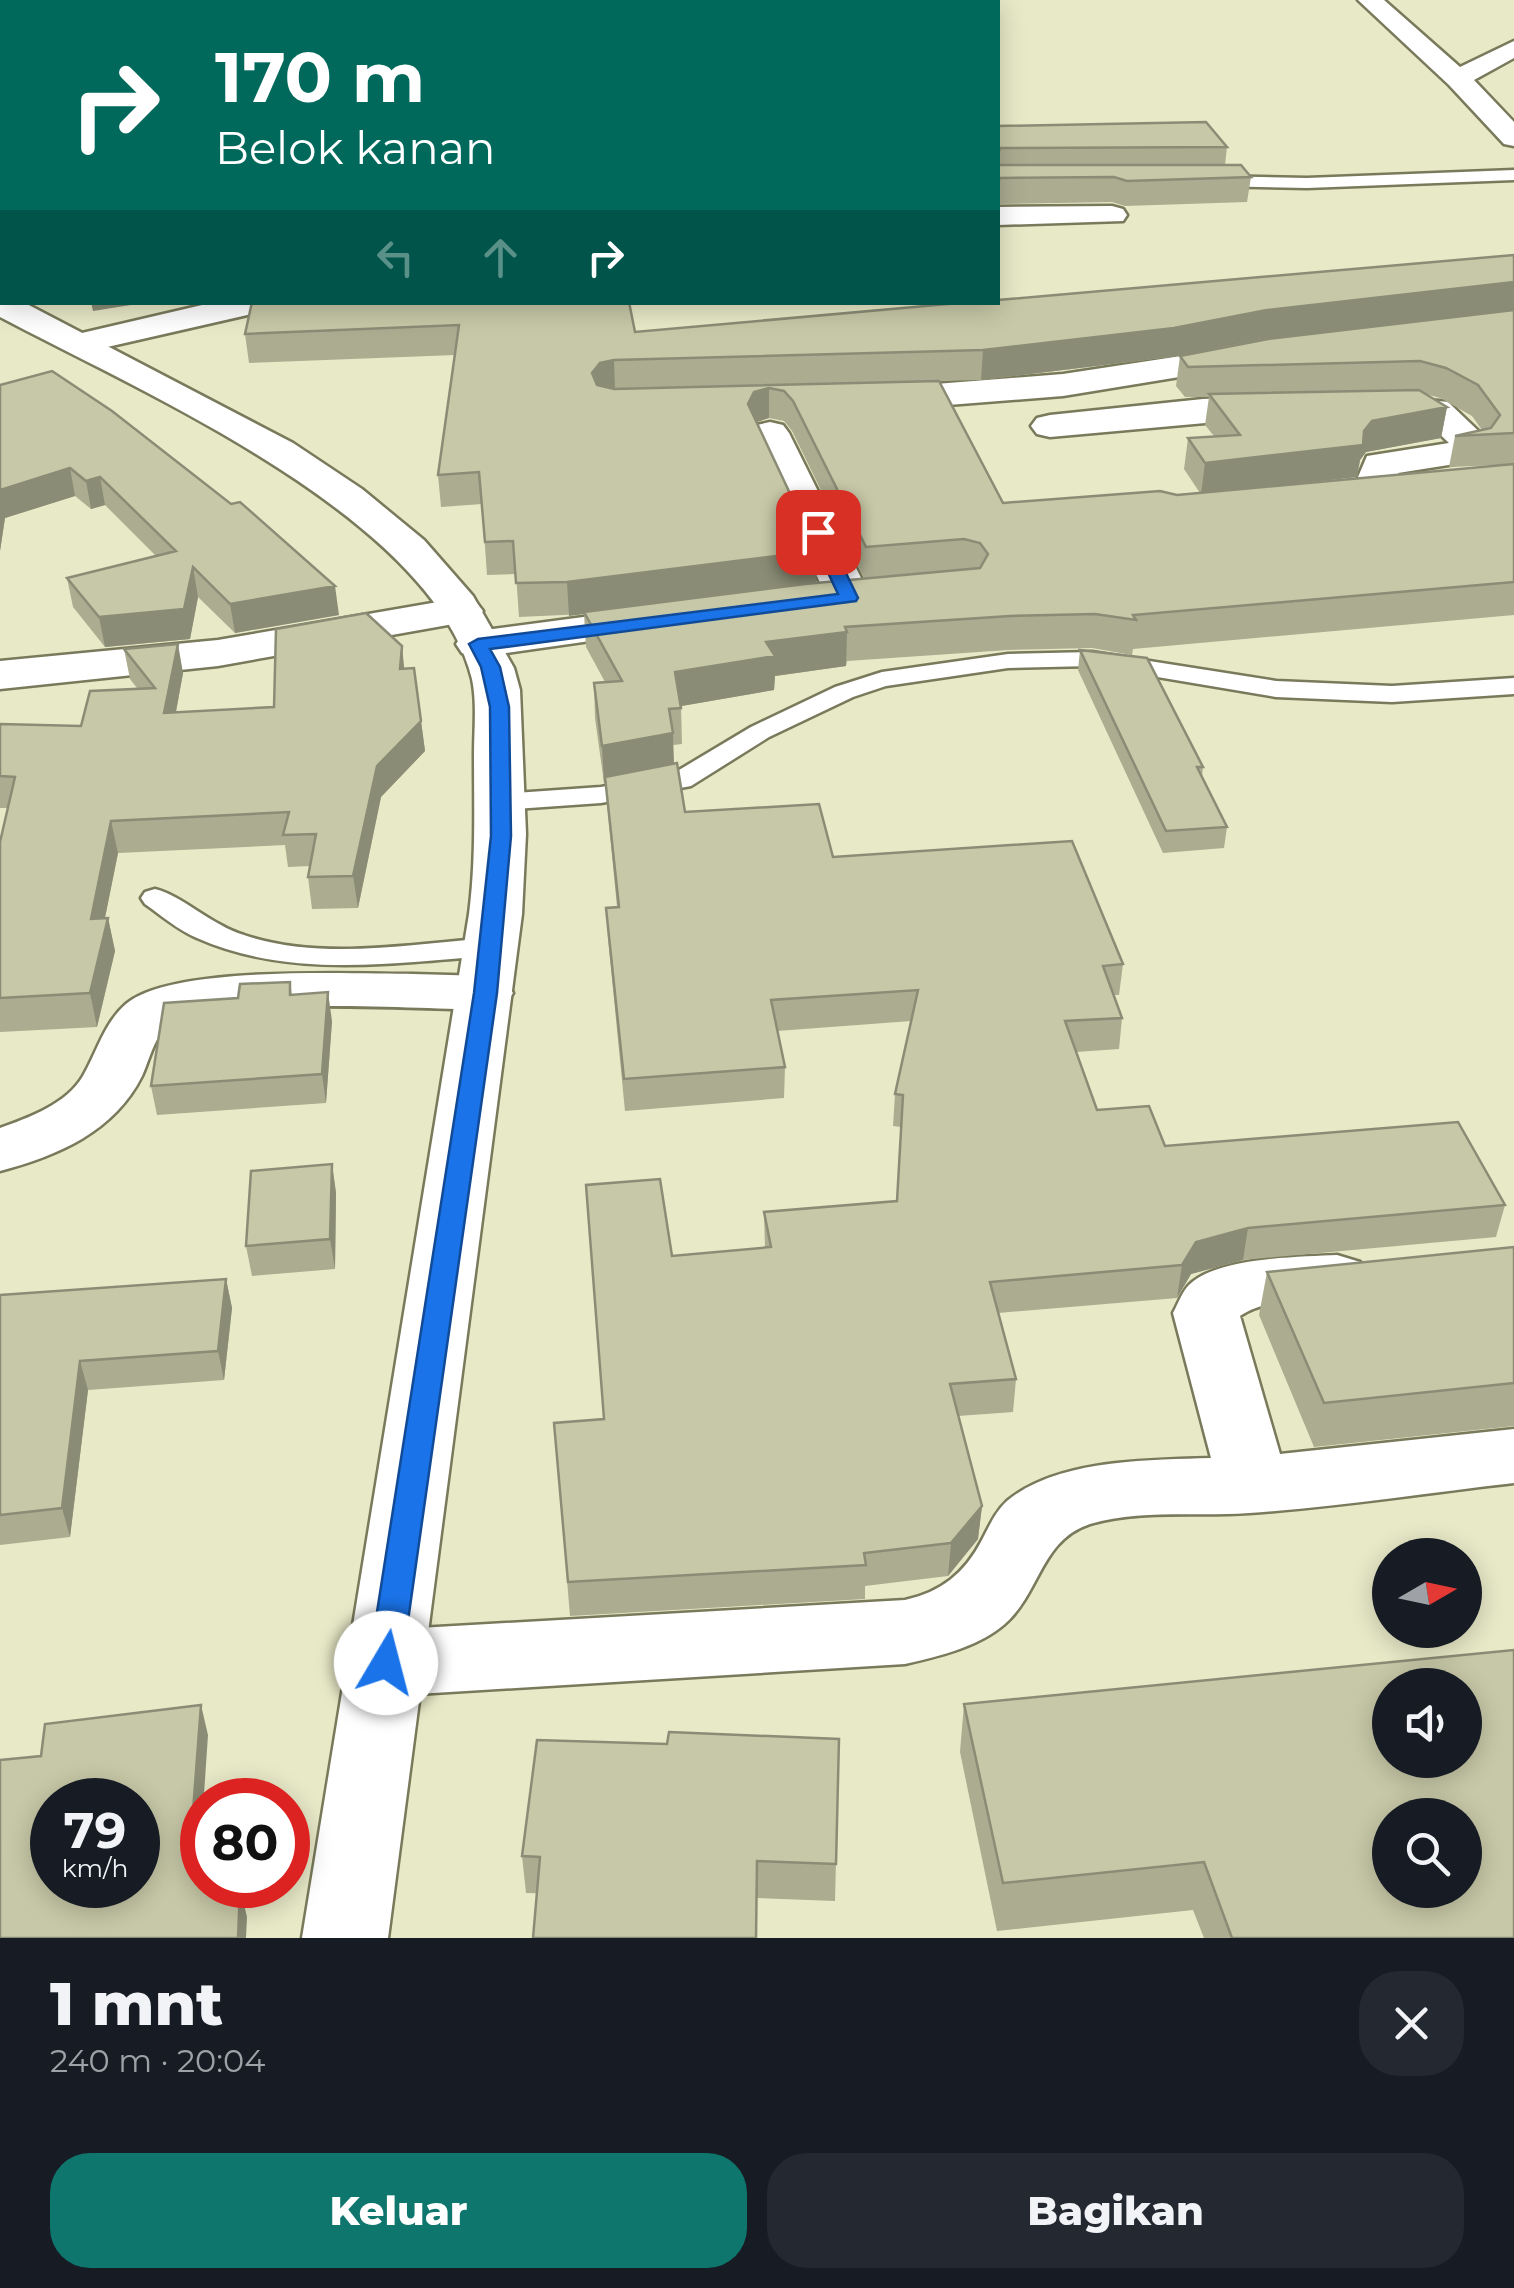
<!DOCTYPE html>
<html lang="id">
<meta charset="utf-8">
<style>
body{margin:0;font-family:Montserrat,sans-serif;background:#242831;color:#f1f3f6;height:100vh;display:flex;flex-direction:column;font-size:38px;white-space:nowrap}
*{box-sizing:border-box;margin:0}
p{font-size:32px;color:#9ea1a6}
.icon{flex:none;width:55px;height:55px;fill:none;stroke:currentColor;stroke-width:2;stroke-linecap:round;stroke-linejoin:round}
.map{position:relative;height:1938px;overflow:hidden}
.details{display:flex;flex-direction:column;background:#171b24;flex:1}
.details>*{flex:none}
.top-card{position:absolute;left:0px;top:0px;width:1000px;height:305px;box-shadow:0 5px 25px #0003;background:#00695c;color:#fff;overflow:hidden}
.needle{width:65px;rotate:81deg}
.buttons{position:absolute;left:1372px;top:1538px;display:grid;gap:20px}
.buttons a{display:grid;place-items:center;width:110px;height:110px;border-radius:50%;background:#171b24;box-shadow:0 5px 25px #0003;font-size:50px}
.speed{position:absolute;left:30px;top:1778px;display:flex;gap:20px;font-size:50px;font-weight:700;text-align:center}
.speed>*{display:grid;place-content:center;width:130px;height:130px;border-radius:50%;background:#171b24;box-shadow:0 5px 25px #0003;line-height:1}
.speed small{font-size:25px;font-weight:400}
.speed .limit{border:15px solid #d22;background:#fff;color:#111}
.pin{position:absolute;display:grid;place-items:center;width:85px;height:85px;color:#fff;margin:-42px;border-radius:20px;box-shadow:0 5px 15px #0006}
.me{position:absolute;width:110px;margin:-55px;rotate:8deg;stroke-linejoin:round;filter:drop-shadow(0 0 8px #0008)}
.turn{display:flex;align-items:center;gap:35px;height:210px;padding:0 50px;font-size:45px}
.turn .icon{width:130px;height:130px;stroke-width:2.5}
.turn b{display:block;font-size:70px;line-height:85px}
.lanes{display:flex;align-items:center;height:95px;padding:0 50px;background:#0003;justify-content:center;gap:50px;direction:ltr}
.lanes .off{opacity:.35}
.round{display:grid;place-items:center;flex:none;width:105px;height:105px;border-radius:40px;background:#242831}
.head{display:flex;align-items:center;justify-content:space-between;height:170px;padding:0 50px}
h1{font-size:60px;font-weight:800;line-height:75px}
.primary-button{display:flex;gap:20px;margin-top:auto;padding:20px 50px}
.primary-button a{flex:1;height:115px;border-radius:40px;background:#0f766e;color:#fff;font-size:40px;font-weight:800;line-height:115px;text-align:center}
.primary-button a+a{background:#242831;color:#f1f3f6}
.map>svg:first-child{display:block}
.lines{fill:none;stroke-linecap:round;stroke-linejoin:round}
.lane-casing{stroke:#79795b;stroke-width:5}
.street-casing{stroke:#79795b;stroke-width:5}
.highway-casing{stroke:#79795b;stroke-width:5}
.lane{fill:#fff;fill-rule:evenodd}
.street{fill:#fff;fill-rule:evenodd}
.highway{fill:#fff;fill-rule:evenodd}
.wall{fill:#abac90;fill-rule:evenodd}
.shaded-wall{fill:#8b8c75}
.building{fill:#c7c8a7;stroke:#8b8c75;stroke-width:2.5;fill-rule:evenodd}
.route{fill:#1a73e8;stroke:#114b97;stroke-width:2.5}
</style>
<div class="map">
<svg width="1514" height="1938" viewBox="0 0 1514 1938">
<rect width="100%" height="100%" fill="#e8e9c7"/>
<g class="lines">
<g class="lane-casing">
<path id="lane" d="M 1514,170 L 1514,180 L 1307,188 L 1212,186 L 1204,181 L 1212,176 L 1307,178 Z
M 1092,652 L 1276,681 L 1392,686 L 1514,678 L 1514,694 L 1392,702 L 1276,697 L 1092,666 L 1008,668 L 886,686 L 853,697 L 769,737 L 691,786 L 601,803 L 500,810 L 486,802 L 500,794 L 601,787 L 674,773 L 751,727 L 835,687 L 882,672 L 1008,654 Z
M 155,889 C 183,896 211,925 244,935 C 320,961 411,944 490,938 L 500,941 L 505,947 L 500,953 L 490,956 C 393,963 289,979 197,938 C 178,930 162,916 145,904 L 141,898 L 145,892 Z"/>
</g>
<g class="street-casing">
<path id="street" d="M 1358,0 L 1384,0 L 1460,67 L 1514,41 L 1514,58 L 1474,80 L 1514,122 L 1514,146 L 1504,144 L 1449,85 Z
M 1112,206 L 1123,209 L 1127,215 L 1123,221 L 998,225 L 998,207 Z
M 215,302 L 278,302 L 274,309 L 81,353 L 69,350 L 64,343 L 69,336 Z
M 1253,345 L 1265,349 L 1271,356 L 1265,363 L 1063,396 L 872,411 L 859,408 L 854,400 L 859,392 L 872,389 L 1063,374 Z
M 1372,394 L 1448,402 L 1491,443 L 1480,460 L 1398,473 L 1401,476 L 1514,467 L 1514,491 L 1392,501 L 1378,497 L 1358,477 L 1367,456 L 1449,443 L 1425,420 L 1359,413 L 1354,405 L 1359,397 Z
M 1281,396 L 1294,399 L 1299,407 L 1294,415 L 1050,437 L 1037,434 L 1031,426 L 1037,418 L 1050,415 L 1203,399 Z
M 770,422 L 783,425 L 789,433 L 871,598 L 864,607 L 849,611 L 834,607 L 827,598 L 751,433 L 757,425 Z
M 461,598 L 476,602 L 483,611 L 476,620 L 218,666 L 0,689 L 0,661 L 218,640 Z
M 659,607 L 674,611 L 681,620 L 674,629 L 478,657 L 462,653 L 456,644 L 462,635 L 478,631 Z
M 413,974 L 485,976 L 505,981 L 513,993 L 505,1005 L 485,1010 C 424,1009 218,996 172,1024 C 154,1034 150,1059 142,1076 C 114,1132 57,1156 0,1171 L 0,1128 C 28,1118 67,1104 83,1076 C 97,1052 104,1023 126,1004 C 171,965 352,974 413,974 Z
M 1337,1255 L 1360,1262 L 1369,1278 L 1360,1294 C 1323,1305 1272,1294 1240,1316 L 1280,1454 L 1514,1429 L 1514,1483 C 1426,1493 1338,1507 1249,1513 C 1198,1517 1140,1509 1090,1524 C 1043,1539 1040,1589 1009,1620 C 983,1646 940,1656 905,1664 L 385,1696 L 358,1686 L 346,1663 L 358,1640 L 385,1630 L 905,1600 C 941,1592 965,1573 982,1540 C 989,1527 995,1512 1007,1501 C 1057,1459 1149,1460 1211,1458 L 1173,1313 C 1178,1304 1182,1292 1189,1285 C 1217,1257 1299,1257 1337,1255 Z"/>
</g>
<g class="highway-casing">
<path id="highway" d="M 2,142 L 2,161 L 0,162 L 0,143 Z
M 0,294 L 2,302 L 23,302 L 293,443 L 362,489 L 424,540 L 473,596 L 514,668 L 520,690 L 526,834 L 522,914 L 388,1938 L 302,1938 L 469,914 C 476,860 474,808 474,755 C 474,729 477,703 472,679 C 432,516 137,390 0,317 Z"/>
</g>
<use href="#lane" class="lane"/>
<use href="#street" class="street"/>
<use href="#highway" class="highway"/>
</g>
<path class="wall" d="M 998,126 L 1227,147 L 1225,165 L 1251,177 L 1247,202 L 1125,206 L 1112,202 L 998,204 Z
M 1514,255 L 1514,615 L 1133,649 L 1132,655 L 1092,648 L 1008,650 L 847,661 L 846,666 L 775,676 L 774,690 L 681,706 L 682,744 L 673,745 L 674,764 L 685,812 L 833,857 L 1123,964 L 1119,995 L 1114,995 L 1122,1018 L 1119,1049 L 1076,1052 L 1097,1110 L 1165,1146 L 1505,1205 L 1496,1237 L 1243,1260 L 1191,1274 L 1177,1298 L 998,1313 L 1016,1379 L 1013,1412 L 958,1416 L 982,1506 L 978,1539 L 948,1576 L 865,1586 L 865,1599 L 570,1616 L 554,1423 L 604,1419 L 672,1256 L 765,1248 L 764,1212 L 897,1201 L 901,1127 L 893,1126 L 895,1094 L 911,1021 L 777,1031 L 785,1067 L 784,1098 L 625,1111 L 608,938 L 606,908 L 617,907 L 605,782 L 604,783 L 595,718 L 594,683 L 605,682 L 586,647 L 584,614 L 519,617 L 516,574 L 487,575 L 482,504 L 441,507 L 438,475 L 455,355 L 249,363 L 245,334 L 252,302 L 635,332 ZM 1359,328 L 1180,356 L 1176,386 L 1185,397 L 1209,397 L 1205,425 L 1214,436 L 1188,438 L 1184,469 L 1200,493 L 1003,503 L 939,381 L 981,380 L 1170,357 L 1263,339 ZM 1426,394 L 1440,398 L 1472,416 L 1482,430 L 1455,436 L 1449,467 L 1498,465 L 1272,486 L 1357,477 L 1360,460 L 1366,452 L 1441,438 L 1447,407 ZM 769,418 L 784,421 L 792,431 L 864,578 L 816,583 L 817,551 L 756,422 Z
M 0,385 L 339,615 L 235,633 L 198,597 L 190,639 L 105,647 L 73,607 L 67,578 L 156,556 L 105,505 L 91,509 L 75,496 L 5,518 L 0,551 Z
M 124,649 L 183,673 L 176,712 L 274,707 L 405,669 L 421,721 L 425,751 L 381,797 L 358,908 L 312,909 L 308,877 L 310,866 L 288,867 L 285,845 L 118,853 L 105,918 L 108,918 L 115,951 L 97,1027 L 0,1032 L 0,842 L 8,808 L 0,808 L 0,724 L 81,726 L 137,688 L 130,679 Z
M 1080,650 L 1203,767 L 1202,777 L 1227,827 L 1224,848 L 1163,853 L 1078,670 Z
M 290,982 L 292,995 L 332,1021 L 326,1103 L 157,1115 L 151,1086 L 238,998 Z
M 332,1164 L 336,1193 L 335,1269 L 252,1276 L 246,1246 Z
M 1514,1247 L 1514,1426 L 1314,1447 L 1259,1315 L 1267,1272 Z
M 226,1279 L 232,1308 L 224,1380 L 88,1390 L 70,1537 L 0,1545 L 0,1295 Z
M 964,1704 L 1514,1938 L 1204,1938 L 1193,1910 L 997,1931 L 960,1752 Z
M 839,1739 L 835,1901 L 757,1898 L 526,1893 L 522,1856 L 667,1744 Z"/>
<path class="shaded-wall" d="M 140,0 L 157,0 L 154,2 L 137,2 Z
M 2,121 L 2,139 L 0,141 L 0,123 Z
M 1514,282 L 1514,310 L 1263,339 L 1170,357 L 981,380 L 983,350 L 1267,310 Z
M 91,302 L 150,302 L 93,311 Z
M 614,360 L 615,390 L 601,393 L 592,373 L 600,363 Z
M 769,388 L 769,418 L 754,423 L 748,404 L 754,392 Z
M 1447,407 L 1441,438 L 1366,452 L 1360,460 L 1357,477 L 1201,494 L 1205,463 L 1364,431 L 1372,421 Z
M 70,468 L 75,496 L 5,518 L 0,551 L 0,490 Z
M 100,477 L 105,505 L 91,509 L 86,481 Z
M 817,551 L 816,584 L 569,616 L 567,582 Z
M 193,567 L 198,597 L 190,639 L 105,647 L 99,617 Z
M 335,586 L 339,615 L 235,633 L 230,604 Z
M 847,632 L 846,666 L 775,676 L 774,690 L 676,707 L 675,672 L 766,642 Z
M 178,644 L 183,673 L 170,744 L 164,713 Z
M 402,646 L 405,676 L 400,669 Z
M 421,721 L 425,751 L 381,797 L 358,908 L 353,876 L 377,766 Z
M 673,733 L 674,769 L 604,783 L 602,746 Z
M 111,821 L 118,853 L 98,952 L 91,919 Z
M 108,918 L 115,951 L 97,1027 L 90,993 Z
M 328,992 L 332,1021 L 326,1103 L 322,1074 Z
M 332,1164 L 336,1193 L 335,1269 L 330,1239 Z
M 1248,1228 L 1243,1260 L 1191,1274 L 1177,1298 L 1182,1265 L 1196,1242 Z
M 226,1279 L 232,1308 L 224,1380 L 218,1351 Z
M 80,1361 L 88,1390 L 70,1537 L 62,1508 Z
M 982,1506 L 978,1539 L 948,1576 L 951,1543 Z
M 201,1705 L 208,1735 L 199,1868 L 191,1838 Z
M 223,1885 L 233,1885 L 231,1919 L 223,1890 Z
M 240,1888 L 247,1917 L 246,1938 L 238,1938 Z"/>
<path class="building" d="M 0,0 L 140,0 L 137,2 L 2,2 L 2,121 L 0,123 Z
M 196,0 L 389,0 L 389,2 L 194,2 Z
M 1206,122 L 1227,147 L 1000,148 L 998,155 L 998,126 Z
M 998,163 L 1000,165 L 1241,165 L 1251,177 L 1127,181 L 1114,177 L 1000,178 L 998,182 Z
M 1514,255 L 1514,282 L 1267,310 L 1174,328 L 983,350 L 614,360 L 600,363 L 592,373 L 597,385 L 614,389 L 939,381 L 1003,503 L 1160,491 L 1177,495 L 1514,464 L 1514,582 L 1133,615 L 1136,620 L 1095,614 L 1010,616 L 845,627 L 847,632 L 766,642 L 775,656 L 675,672 L 681,708 L 669,709 L 673,733 L 602,746 L 594,683 L 622,681 L 584,612 L 805,584 L 980,568 L 988,554 L 980,543 L 964,539 L 866,547 L 793,401 L 784,391 L 769,388 L 754,392 L 748,404 L 817,551 L 567,582 L 516,583 L 513,541 L 485,542 L 479,472 L 438,475 L 459,325 L 245,334 L 252,302 L 629,302 L 635,332 L 970,302 L 998,302 L 998,300 Z
M 1514,310 L 1514,433 L 1455,436 L 1491,428 L 1500,415 L 1478,385 L 1446,368 L 1420,361 L 1188,367 L 1180,356 L 1268,339 Z
M 52,371 L 112,411 L 231,504 L 240,502 L 335,586 L 230,604 L 193,567 L 184,609 L 99,617 L 67,578 L 176,551 L 100,477 L 86,481 L 70,468 L 0,490 L 0,385 Z
M 1419,390 L 1447,407 L 1372,421 L 1364,431 L 1363,445 L 1205,463 L 1188,438 L 1240,435 L 1209,394 Z
M 366,613 L 402,646 L 400,669 L 414,668 L 421,721 L 377,766 L 353,876 L 308,877 L 316,834 L 283,835 L 289,812 L 111,821 L 91,919 L 108,918 L 90,993 L 0,998 L 0,842 L 15,777 L 0,776 L 0,724 L 81,726 L 90,691 L 155,688 L 124,649 L 178,644 L 164,713 L 274,707 L 276,629 Z
M 1080,650 L 1147,658 L 1203,767 L 1197,767 L 1227,827 L 1166,831 Z
M 677,763 L 685,812 L 819,804 L 833,857 L 1072,841 L 1123,964 L 1103,966 L 1122,1018 L 1065,1021 L 1097,1110 L 1149,1106 L 1165,1146 L 1458,1122 L 1505,1205 L 1248,1228 L 1196,1242 L 1182,1265 L 990,1282 L 1016,1379 L 950,1384 L 982,1506 L 951,1543 L 864,1553 L 866,1565 L 568,1582 L 554,1423 L 604,1419 L 586,1185 L 660,1179 L 672,1256 L 771,1247 L 764,1212 L 897,1201 L 903,1095 L 895,1094 L 918,990 L 771,1000 L 785,1067 L 624,1079 L 606,908 L 619,907 L 605,777 Z
M 290,982 L 290,995 L 328,992 L 322,1074 L 151,1086 L 164,1003 L 238,998 L 240,984 Z
M 332,1164 L 330,1239 L 246,1246 L 251,1171 Z
M 1514,1247 L 1514,1383 L 1324,1403 L 1267,1272 Z
M 226,1279 L 218,1351 L 80,1361 L 62,1508 L 0,1515 L 0,1295 Z
M 1514,1650 L 1514,1938 L 1232,1938 L 1204,1862 L 1003,1883 L 964,1704 ZM 1390,1685 L 1465,1685 L 1465,1760 L 1390,1760 ZM 1390,1815 L 1465,1815 L 1465,1890 L 1390,1890 Z
M 201,1705 L 191,1838 L 202,1837 L 202,1885 L 223,1885 L 223,1890 L 240,1888 L 238,1938 L 0,1938 L 0,1760 L 41,1756 L 45,1724 ZM 52,1800 L 138,1800 L 138,1885 L 52,1885 Z
M 669,1732 L 839,1739 L 836,1864 L 757,1861 L 756,1938 L 533,1938 L 540,1857 L 522,1856 L 537,1740 L 667,1744 Z"/>
<path class="route" d="M 818,527 L 826,532 L 858,598 L 856,601 L 490,649 L 500,667 L 509,707 L 511,836 L 497,993 L 402,1663 L 397,1673 L 386,1677 L 374,1673 L 369,1663 L 474,993 L 491,836 L 490,707 L 481,667 L 469,644 L 478,639 L 838,594 L 809,532 Z"/>
</svg>
<div class="buttons">
<a><svg class="needle" viewBox="-14 -14 28 28"><path d="M0-13l5 13h-10z" fill="#e53935"/><path d="M0 13l5-13h-10z" fill="#9ea1a6"/></svg></a>
<a><svg class="icon" aria-label="sound" viewBox="0 0 24 24"><path d="M4 9h4l5-4v14l-5-4H4zM17 9q2 3 0 6"/></svg></a>
<a><svg class="icon" aria-label="search" viewBox="0 0 24 24"><circle cx="10" cy="10" r="6"/><path d="M15 15l6 6"/></svg></a>
</div>
<div class="speed"><div>79<small>km/h</small></div><div class="limit">80</div></div>
<div class="pin" style="left:818px;top:532px;background:#d93025"><svg class="icon" aria-label="arrive" viewBox="0 0 24 24"><path d="M6 21V4h12l-3 4 3 4H6"/></svg></div>
<svg class="me" style="left:386px;top:1663px" viewBox="-20 -20 40 40"><circle r="19" fill="#fff"/><path d="M0-13L10 11 0 6-10 11z" fill="#1a73e8"/></svg>
<div class="top-card">
<div class="turn"><svg class="icon" aria-label="right" viewBox="0 0 24 24"><path d="M7 20v-9h11M14 6l5 5-5 5"/></svg><div><b>170 m</b>Belok kanan</div></div>
<div class="lanes"><svg class="icon off" aria-label="left" viewBox="0 0 24 24"><path d="M17 20v-9H6M10 6l-5 5 5 5"/></svg><svg class="icon off" aria-label="ahead" viewBox="0 0 24 24"><path d="M12 20V5M6 11l6-6 6 6"/></svg><svg class="icon" aria-label="right" viewBox="0 0 24 24"><path d="M7 20v-9h11M14 6l5 5-5 5"/></svg></div>
</div>
</div>
<section class="details">
<div class="head"><div><h1>1 mnt</h1><p>240 m · 20:04</p></div><a class="round"><svg class="icon" aria-label="close" viewBox="0 0 24 24"><path d="M6 6l12 12M18 6L6 18"/></svg></a></div>
<div class="primary-button"><a>Keluar</a><a>Bagikan</a></div>
</section>
